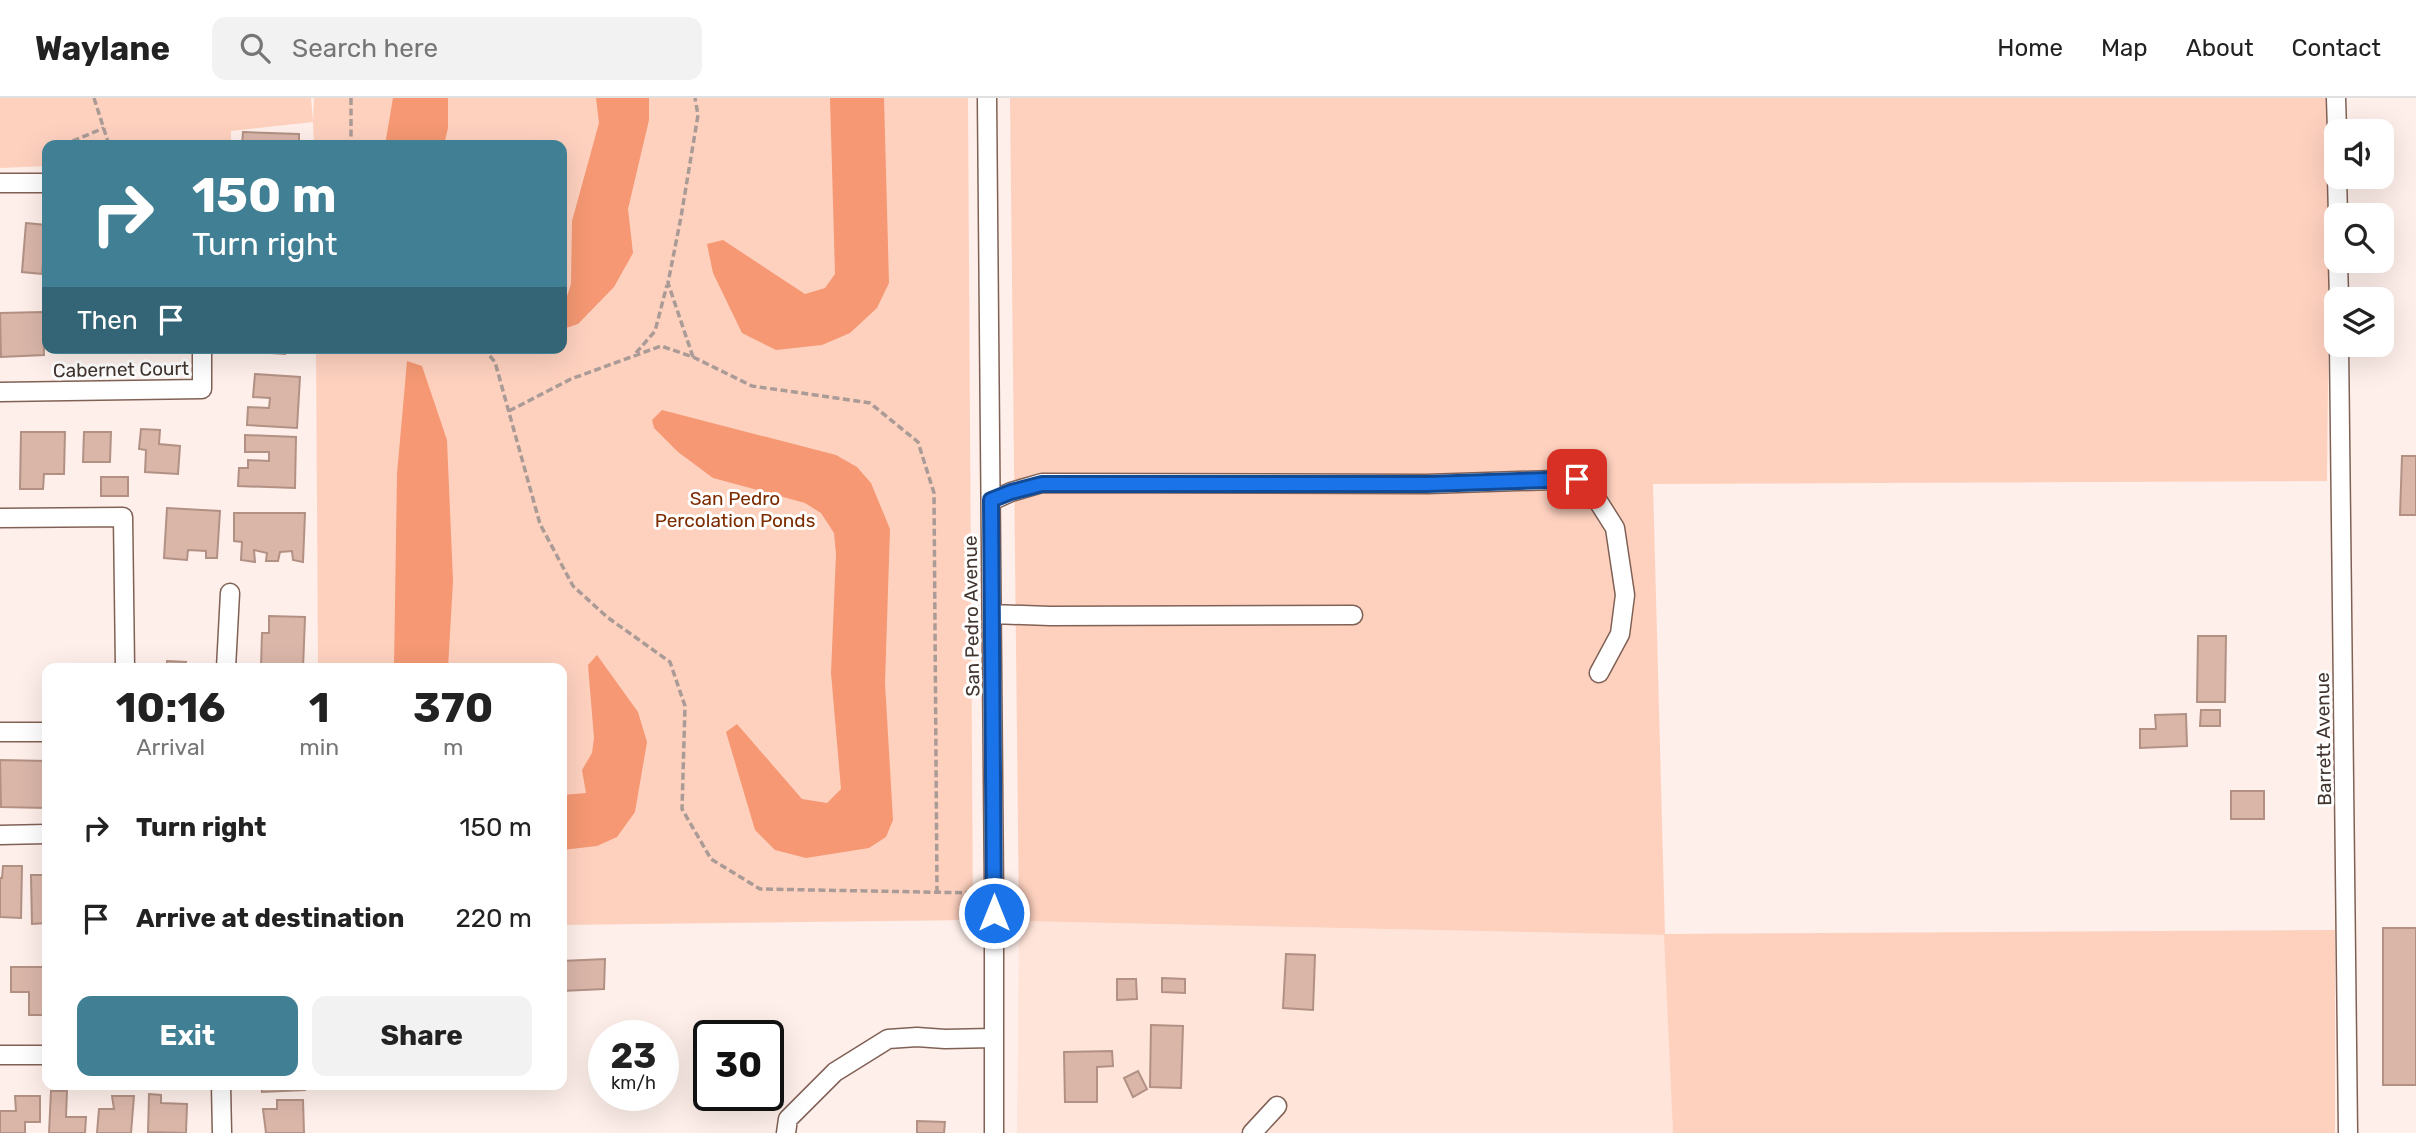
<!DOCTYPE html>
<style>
body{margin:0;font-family:Rubik,sans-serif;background:#f2f2f2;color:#222;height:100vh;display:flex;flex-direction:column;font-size:26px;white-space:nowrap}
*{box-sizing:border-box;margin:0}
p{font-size:23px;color:#767676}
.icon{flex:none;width:38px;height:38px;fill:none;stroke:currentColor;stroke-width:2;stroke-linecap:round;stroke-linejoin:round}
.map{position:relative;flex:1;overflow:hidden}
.sheet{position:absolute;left:42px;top:565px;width:525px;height:427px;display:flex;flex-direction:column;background:#fff;border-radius:14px;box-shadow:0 7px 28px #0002}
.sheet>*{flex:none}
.hud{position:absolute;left:42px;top:42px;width:525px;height:214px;border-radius:14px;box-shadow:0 7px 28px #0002;background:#407f94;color:#fff;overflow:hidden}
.buttons{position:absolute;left:2324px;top:21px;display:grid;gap:14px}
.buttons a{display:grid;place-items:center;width:70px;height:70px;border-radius:14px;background:#fff;box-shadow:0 7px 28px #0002;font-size:35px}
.speed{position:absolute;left:588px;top:922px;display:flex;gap:14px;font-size:35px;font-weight:700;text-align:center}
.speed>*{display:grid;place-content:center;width:91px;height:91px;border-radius:50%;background:#fff;box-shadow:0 7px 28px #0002;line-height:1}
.speed small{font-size:18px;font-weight:400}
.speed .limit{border:4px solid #111;border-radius:10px;background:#fff;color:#111}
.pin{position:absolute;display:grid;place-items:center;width:60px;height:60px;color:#fff;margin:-30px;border-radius:14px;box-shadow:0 4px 10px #0006}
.me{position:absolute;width:77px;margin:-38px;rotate:0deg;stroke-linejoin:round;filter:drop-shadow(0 0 5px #0008)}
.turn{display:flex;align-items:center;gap:24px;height:147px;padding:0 35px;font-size:32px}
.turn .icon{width:91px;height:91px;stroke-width:2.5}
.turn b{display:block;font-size:49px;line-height:60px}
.then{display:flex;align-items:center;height:66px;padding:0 35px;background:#0003;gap:14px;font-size:26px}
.eta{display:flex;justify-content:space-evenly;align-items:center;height:119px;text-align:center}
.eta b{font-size:42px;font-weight:700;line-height:49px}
.button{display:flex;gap:14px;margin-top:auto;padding:14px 35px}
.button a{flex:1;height:80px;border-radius:14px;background:#407f94;color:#fff;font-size:28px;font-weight:700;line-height:80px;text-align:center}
.button a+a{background:#f2f2f2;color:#222}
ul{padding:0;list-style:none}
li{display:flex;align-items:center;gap:21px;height:91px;padding:0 35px}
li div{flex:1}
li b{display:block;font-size:26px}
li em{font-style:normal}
header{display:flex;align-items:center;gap:42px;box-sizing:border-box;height:98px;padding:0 35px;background:#fff;border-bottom:2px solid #e0e0e0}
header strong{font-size:33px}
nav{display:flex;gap:38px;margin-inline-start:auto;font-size:24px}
.search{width:490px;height:63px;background:#f2f2f2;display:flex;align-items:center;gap:18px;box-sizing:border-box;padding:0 24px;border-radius:14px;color:#767676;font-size:26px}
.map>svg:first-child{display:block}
.built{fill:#ffe4d9}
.green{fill:#fed1bf}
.water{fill:#f59873}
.building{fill:#dab6a9;stroke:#b29184;stroke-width:2}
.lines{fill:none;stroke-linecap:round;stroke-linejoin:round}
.minor-casing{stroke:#806155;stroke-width:21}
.path{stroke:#aa9b96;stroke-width:3.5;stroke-dasharray:7 3.5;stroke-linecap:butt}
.minor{stroke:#fff;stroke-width:18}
.route-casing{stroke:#114b97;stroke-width:18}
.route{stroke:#1a73e8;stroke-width:12}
.labels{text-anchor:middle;stroke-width:6;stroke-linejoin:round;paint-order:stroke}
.street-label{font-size:19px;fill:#42342e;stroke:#fff}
.park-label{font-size:19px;fill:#7d2c00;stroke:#fff}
</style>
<header>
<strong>Waylane</strong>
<div class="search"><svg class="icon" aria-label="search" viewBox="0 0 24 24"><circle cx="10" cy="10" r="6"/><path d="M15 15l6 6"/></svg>Search here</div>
<nav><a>Home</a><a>Map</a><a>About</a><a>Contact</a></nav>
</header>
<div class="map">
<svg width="2416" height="1035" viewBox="0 0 2416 1035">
<rect width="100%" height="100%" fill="#feefea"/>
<path class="built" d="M 1019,823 L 1665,837 L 1673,1035 L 1017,1035 Z"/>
<path class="green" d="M 0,0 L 311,0 L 313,23 L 314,0 L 968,0 L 973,822 L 562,827 L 562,570 L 318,570 L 316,250 L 562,250 L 562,47 L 314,47 L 313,24 L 231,33 L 231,47 L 47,47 L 47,68 L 0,70 Z
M 1010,0 L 2331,0 L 2327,383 L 1653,386 L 1665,836 L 2335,832 L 2335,1035 L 1673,1035 L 1664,837 L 1019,823 Z"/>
<path class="water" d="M 393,0 L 448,0 L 448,30 L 444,47 L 385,47 Z
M 596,0 L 649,0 L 649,22 L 628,111 L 633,155 L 614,189 L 578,226 L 566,230 L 562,226 L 562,213 L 571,186 L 572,123 L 599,25 Z
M 830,0 L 884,0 L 889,185 L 877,210 L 850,235 L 822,247 L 776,252 L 742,235 L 713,175 L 707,146 L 723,142 L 805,196 L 825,190 L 835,176 Z
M 407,263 L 422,268 L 447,342 L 453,483 L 448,570 L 394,570 L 397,376 Z
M 662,312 L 836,357 L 857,369 L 871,385 L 890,431 L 885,585 L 893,722 L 886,739 L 869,750 L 806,760 L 775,752 L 755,732 L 726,634 L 737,626 L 802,701 L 827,705 L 841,691 L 831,575 L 836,456 L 834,435 L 821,415 L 805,405 L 713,380 L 678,354 L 654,330 L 652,322 Z
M 597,557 L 638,614 L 647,644 L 635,714 L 617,739 L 597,748 L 562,752 L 562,697 L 586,695 L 582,672 L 592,655 L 594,640 L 588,567 Z"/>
<path class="building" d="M 243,34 L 299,36 L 299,47 L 242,47 Z
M 26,125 L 46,127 L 42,176 L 22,174 Z
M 43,214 L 44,257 L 1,259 L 0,215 Z
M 257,250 L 285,250 L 285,256 L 257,254 Z
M 255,276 L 300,279 L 297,330 L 247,327 L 248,309 L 269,310 L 270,300 L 253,299 Z
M 141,331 L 160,332 L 159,346 L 180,348 L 178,376 L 145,374 L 146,352 L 139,351 Z
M 21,334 L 65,334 L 64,376 L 44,376 L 43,391 L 20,391 Z
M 84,334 L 111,334 L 110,364 L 83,364 Z
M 245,337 L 296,339 L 295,390 L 238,388 L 239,370 L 248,370 L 248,362 L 269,363 L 269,354 L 245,354 Z
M 2402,358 L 2416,358 L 2416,417 L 2400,417 Z
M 101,379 L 128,379 L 128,398 L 101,398 Z
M 167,410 L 220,413 L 217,460 L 206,460 L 206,453 L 188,452 L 187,462 L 164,460 Z
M 234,415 L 305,415 L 303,464 L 293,462 L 292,453 L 280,454 L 278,463 L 266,463 L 267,455 L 254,452 L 255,464 L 241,462 L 242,444 L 234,443 Z
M 269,518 L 305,519 L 303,570 L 261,569 L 262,535 L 269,535 Z
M 2198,538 L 2226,538 L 2225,604 L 2197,604 Z
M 167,563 L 186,564 L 185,570 L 167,570 Z
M 2201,612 L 2220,612 L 2220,628 L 2200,628 Z
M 2186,616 L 2187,648 L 2140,650 L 2140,631 L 2156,631 L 2155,617 Z
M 0,662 L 47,663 L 47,710 L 1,709 Z
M 2231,693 L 2264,693 L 2264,721 L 2231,721 Z
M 3,768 L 22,768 L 21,820 L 0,819 L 0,780 L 2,780 Z
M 31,777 L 47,777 L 47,825 L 32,826 Z
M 2383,830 L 2416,830 L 2416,987 L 2383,987 Z
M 1286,856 L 1315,857 L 1313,912 L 1283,910 Z
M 605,861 L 604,891 L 562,893 L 562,863 Z
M 11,869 L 47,869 L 47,917 L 29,917 L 29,894 L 11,894 Z
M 1162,880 L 1185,881 L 1185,895 L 1162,894 Z
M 1117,881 L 1136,881 L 1137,901 L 1117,902 Z
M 1151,927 L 1183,928 L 1181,990 L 1150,989 Z
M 1112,953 L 1113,968 L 1097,969 L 1097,1004 L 1065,1004 L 1064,954 Z
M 1138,973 L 1147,991 L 1133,999 L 1124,980 Z
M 261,987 L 305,987 L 305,992 L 262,994 Z
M 51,993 L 67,993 L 66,1019 L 86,1019 L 85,1035 L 49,1035 Z
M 149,996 L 161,997 L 161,1005 L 187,1006 L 186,1035 L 148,1034 Z
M 15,998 L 40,998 L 40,1024 L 25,1024 L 25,1035 L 0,1035 L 0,1013 L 16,1013 Z
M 112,998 L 134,998 L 131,1035 L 97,1035 L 99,1011 L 114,1011 Z
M 277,1002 L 303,1002 L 304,1035 L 266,1035 L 263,1011 L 277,1011 Z
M 917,1023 L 945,1024 L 944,1035 L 917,1035 Z"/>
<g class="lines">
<g class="minor-casing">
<path id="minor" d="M 987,0 L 994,793 L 994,1035
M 2336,0 L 2337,33
M 2337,79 L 2338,117
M 0,85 L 47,85
M 2338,163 L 2339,201
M 2339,247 L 2348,1035
M 0,294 L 202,291 L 202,250
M 991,403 L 1011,394 L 1042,385 L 1427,386 L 1584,381 L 1615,430 L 1625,497 L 1620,536 L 1599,575
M 0,420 L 123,419 L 125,570
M 992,516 L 1050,518 L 1353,517
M 226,570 L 230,495
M 0,634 L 47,634
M 0,737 L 47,736
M 0,957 L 47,957
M 221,987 L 222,1035
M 786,1035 L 788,1021 L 835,974 L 888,941 L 917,939 L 945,941 L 993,940
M 1252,1035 L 1277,1008"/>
</g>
<path class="path" d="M 94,0 L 109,47
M 351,0 L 351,47
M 63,47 L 104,30
M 483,250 L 495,264 L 540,426 L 573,488 L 607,519 L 670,564 L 685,608 L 682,711 L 711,761 L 760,791 L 978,795
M 636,255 L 655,233 L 667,187
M 693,259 L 668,185 L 681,119 L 698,17 L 695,0
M 509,313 L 571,281 L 661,248 L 693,259 L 752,288 L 870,305 L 918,344 L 934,395 L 937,794"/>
<use href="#minor" class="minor"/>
</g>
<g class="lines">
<g class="route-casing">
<path id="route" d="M 994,815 L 991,402 L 1011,394 L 1042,386 L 1427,386 L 1577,381"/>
</g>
<use href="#route" class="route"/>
</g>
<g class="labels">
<g class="street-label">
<text transform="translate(121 271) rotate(-1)" y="7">Cabernet Court</text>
<text transform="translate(971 518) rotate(-91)" y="7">San Pedro Avenue</text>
<text transform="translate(2323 641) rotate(-91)" y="7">Barrett Avenue</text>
</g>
<g class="park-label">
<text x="735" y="407">San Pedro<tspan x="735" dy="22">Percolation Ponds</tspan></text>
</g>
</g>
</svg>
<div class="buttons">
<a><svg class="icon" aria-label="sound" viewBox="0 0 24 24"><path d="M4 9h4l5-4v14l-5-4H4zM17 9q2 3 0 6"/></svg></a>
<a><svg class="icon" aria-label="search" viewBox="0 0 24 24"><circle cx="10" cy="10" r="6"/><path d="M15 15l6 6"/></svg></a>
<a><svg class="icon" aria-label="layers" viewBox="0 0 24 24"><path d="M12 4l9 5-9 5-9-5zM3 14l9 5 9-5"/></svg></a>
</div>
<div class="speed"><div>23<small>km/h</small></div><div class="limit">30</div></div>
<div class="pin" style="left:1577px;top:381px;background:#d93025"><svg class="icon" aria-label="arrive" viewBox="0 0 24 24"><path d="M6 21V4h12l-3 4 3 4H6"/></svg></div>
<svg class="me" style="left:994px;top:815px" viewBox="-20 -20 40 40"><circle r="17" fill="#1a73e8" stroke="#fff" stroke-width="3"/><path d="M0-11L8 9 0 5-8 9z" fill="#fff"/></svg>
<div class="hud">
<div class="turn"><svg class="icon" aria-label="right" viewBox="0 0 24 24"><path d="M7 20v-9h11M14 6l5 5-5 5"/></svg><div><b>150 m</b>Turn right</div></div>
<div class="then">Then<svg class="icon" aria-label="arrive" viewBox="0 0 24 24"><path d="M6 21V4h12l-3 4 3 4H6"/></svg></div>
</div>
<section class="sheet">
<div class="eta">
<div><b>10:16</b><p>Arrival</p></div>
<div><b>1</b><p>min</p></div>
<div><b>370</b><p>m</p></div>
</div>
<ul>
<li><svg class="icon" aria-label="right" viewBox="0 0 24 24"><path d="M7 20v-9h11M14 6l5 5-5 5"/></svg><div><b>Turn right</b></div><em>150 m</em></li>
<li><svg class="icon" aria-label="arrive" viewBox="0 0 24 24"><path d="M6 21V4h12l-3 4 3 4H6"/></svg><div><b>Arrive at destination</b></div><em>220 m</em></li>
</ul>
<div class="button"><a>Exit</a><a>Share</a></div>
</section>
</div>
